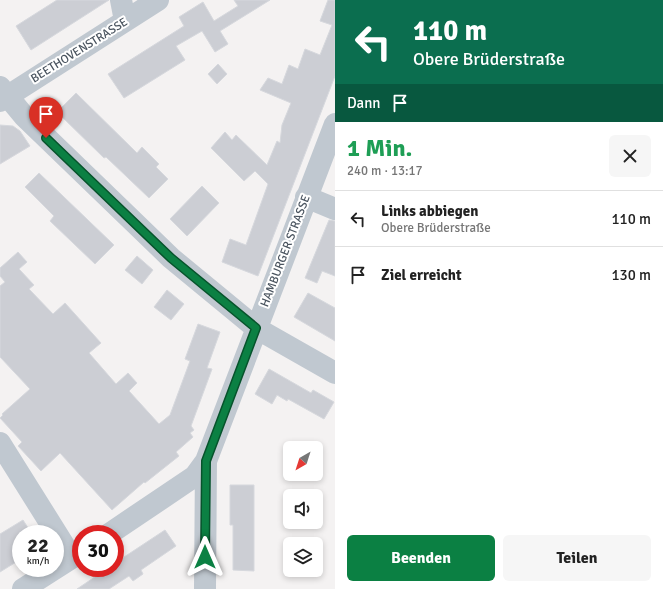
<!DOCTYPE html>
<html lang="de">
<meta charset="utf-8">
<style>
body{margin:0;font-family:Signika,sans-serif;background:#f6f6f6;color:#222;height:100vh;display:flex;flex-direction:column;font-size:15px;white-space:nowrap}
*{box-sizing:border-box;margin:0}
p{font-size:13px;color:#767676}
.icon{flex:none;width:22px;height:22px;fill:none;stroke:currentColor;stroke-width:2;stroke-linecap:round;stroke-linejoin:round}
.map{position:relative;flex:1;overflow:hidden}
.drawer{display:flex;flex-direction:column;background:#fff;width:328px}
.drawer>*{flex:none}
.top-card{background:#0b6e4f;color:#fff;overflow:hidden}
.needle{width:26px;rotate:219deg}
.fabs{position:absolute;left:283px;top:441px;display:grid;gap:8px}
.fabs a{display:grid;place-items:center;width:40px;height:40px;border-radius:6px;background:#fff;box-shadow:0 2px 6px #0003;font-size:20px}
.speed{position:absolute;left:12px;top:525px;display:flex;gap:8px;font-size:20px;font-weight:700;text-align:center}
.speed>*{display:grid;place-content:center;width:52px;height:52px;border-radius:50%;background:#fff;box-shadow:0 2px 6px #0003;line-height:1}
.speed small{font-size:10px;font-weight:400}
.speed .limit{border:6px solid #d22;background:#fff;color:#111}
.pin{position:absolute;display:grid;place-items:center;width:34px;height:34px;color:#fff;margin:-41px -17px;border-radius:50% 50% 50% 0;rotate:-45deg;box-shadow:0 0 4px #0007}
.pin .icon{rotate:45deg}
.me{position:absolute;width:44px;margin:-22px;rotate:0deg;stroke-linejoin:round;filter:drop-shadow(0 0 3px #0008)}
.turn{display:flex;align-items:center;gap:14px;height:84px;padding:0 12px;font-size:18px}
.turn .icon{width:52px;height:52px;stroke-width:2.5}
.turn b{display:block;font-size:28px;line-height:34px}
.then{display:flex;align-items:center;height:38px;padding:0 12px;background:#0003;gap:8px;font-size:15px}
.round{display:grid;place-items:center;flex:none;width:42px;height:42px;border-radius:6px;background:#f6f6f6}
.overview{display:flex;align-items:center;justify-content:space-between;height:68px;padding:0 12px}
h1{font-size:24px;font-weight:700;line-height:30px;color:#1e9e55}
.button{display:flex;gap:8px;margin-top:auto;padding:8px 12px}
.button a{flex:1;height:46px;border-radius:6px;background:#0b8043;color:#fff;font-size:16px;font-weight:700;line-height:46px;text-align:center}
.button a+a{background:#f6f6f6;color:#222}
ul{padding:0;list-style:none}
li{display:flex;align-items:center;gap:12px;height:56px;padding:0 12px;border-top:1px solid #e0e0e0}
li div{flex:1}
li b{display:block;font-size:15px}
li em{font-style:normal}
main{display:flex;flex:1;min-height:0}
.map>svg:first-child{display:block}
.building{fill:#ccced4;stroke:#d6d8dd}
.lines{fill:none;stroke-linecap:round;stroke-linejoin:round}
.minor{stroke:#c0c8d0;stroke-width:22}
.route-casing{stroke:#07532c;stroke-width:10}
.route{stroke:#0b8043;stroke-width:7}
.labels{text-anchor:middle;stroke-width:4;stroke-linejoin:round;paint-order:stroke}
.street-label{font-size:12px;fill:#4a545f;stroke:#fff}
</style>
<main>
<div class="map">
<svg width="335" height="589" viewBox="0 0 335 589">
<rect width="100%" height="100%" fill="#f4f2f2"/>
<path class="building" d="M 57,0 L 109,0 L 31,50 L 16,26 Z
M 234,0 L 270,0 L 220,31 L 228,44 L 215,52 L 202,31 L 176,46 L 185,60 L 124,98 L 108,74 L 184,26 L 179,17 L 203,2 L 214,21 L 238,6 Z
M 328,0 L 335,0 L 335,76 L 258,276 L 222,262 L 230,239 L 246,245 L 268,184 L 255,171 L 244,181 L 211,148 L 225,132 L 232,140 L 236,135 L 267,165 L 277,141 L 280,143 L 282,125 L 291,103 L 260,90 L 268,78 L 282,84 L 289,65 L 298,69 L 305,49 L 320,55 L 332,25 L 320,21 Z
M 218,64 L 227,74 L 217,84 L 208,74 Z
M 76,93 L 137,153 L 142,147 L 159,164 L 156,167 L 168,179 L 149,198 L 106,157 L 104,158 L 57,112 Z
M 0,125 L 13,126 L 20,131 L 30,146 L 0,164 Z
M 39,173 L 114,245 L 95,264 L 50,221 L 54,216 L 25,187 Z
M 202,186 L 219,203 L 187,236 L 170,219 Z
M 329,220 L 335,221 L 335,276 L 322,271 L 317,283 L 305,278 Z
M 18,252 L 27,262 L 19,269 L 34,285 L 29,289 L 53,314 L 65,303 L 101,343 L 89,353 L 116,384 L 128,373 L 137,383 L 129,391 L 159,424 L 170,415 L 190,361 L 185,359 L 198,324 L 220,332 L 207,368 L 212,369 L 191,426 L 194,430 L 190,433 L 193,437 L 176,452 L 179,456 L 145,483 L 144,482 L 112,510 L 60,453 L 41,471 L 18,446 L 22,442 L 0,418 L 3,415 L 2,414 L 30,389 L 0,357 L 0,286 L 5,282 L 0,276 L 0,268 Z
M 137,256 L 153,270 L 142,284 L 125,270 Z
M 167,290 L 184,304 L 171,320 L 154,307 Z
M 308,293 L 335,308 L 335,341 L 294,317 Z
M 269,369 L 311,393 L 313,390 L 334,402 L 324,419 L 288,399 L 287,401 L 277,395 L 272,404 L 255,394 Z
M 230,485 L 254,485 L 254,571 L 233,570 L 233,525 L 230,525 Z
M 23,520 L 32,534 L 21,534 L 21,559 L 0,572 L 0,534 Z
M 165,530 L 176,546 L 141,570 L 143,574 L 133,581 L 129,576 L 109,589 L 77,589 L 108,568 L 115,568 L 115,563 Z"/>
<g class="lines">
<path class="minor" d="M 121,0 L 125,21
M 0,87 L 24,116 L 171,258 L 256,328 L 335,373
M 0,101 L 158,0
M 306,197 L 335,209
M 0,443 L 72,558
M 109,534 L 195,476 L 206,461
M 23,589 L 81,552
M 205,589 L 206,461 L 335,124"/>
</g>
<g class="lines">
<g class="route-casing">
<path id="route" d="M 46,138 L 171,258 L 256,328 L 206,461 L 205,557"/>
</g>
<use href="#route" class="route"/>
</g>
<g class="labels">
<g class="street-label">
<text transform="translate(79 50) rotate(-32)" y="4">BEETHOVENSTRASSE</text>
<text transform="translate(285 251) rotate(-69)" y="4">HAMBURGER STRASSE</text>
</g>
</g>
</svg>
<div class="fabs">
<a><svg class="needle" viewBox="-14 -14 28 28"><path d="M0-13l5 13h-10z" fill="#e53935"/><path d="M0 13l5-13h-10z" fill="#767676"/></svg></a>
<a><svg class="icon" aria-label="sound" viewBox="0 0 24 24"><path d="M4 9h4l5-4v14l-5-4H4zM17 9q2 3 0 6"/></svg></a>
<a><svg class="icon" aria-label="layers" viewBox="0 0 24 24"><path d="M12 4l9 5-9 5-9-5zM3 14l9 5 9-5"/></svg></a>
</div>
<div class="speed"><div>22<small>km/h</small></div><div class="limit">30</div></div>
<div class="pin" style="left:46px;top:138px;background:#d93025"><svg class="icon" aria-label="arrive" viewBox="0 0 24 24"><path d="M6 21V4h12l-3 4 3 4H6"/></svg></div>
<svg class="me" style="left:205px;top:557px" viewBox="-20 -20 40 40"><path d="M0-17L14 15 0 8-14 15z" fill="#0b8043" stroke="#fff" stroke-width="4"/></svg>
</div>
<section class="drawer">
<div class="top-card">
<div class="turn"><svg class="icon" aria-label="left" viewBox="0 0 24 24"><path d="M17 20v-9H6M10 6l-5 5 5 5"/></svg><div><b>110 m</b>Obere Brüderstraße</div></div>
<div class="then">Dann<svg class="icon" aria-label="arrive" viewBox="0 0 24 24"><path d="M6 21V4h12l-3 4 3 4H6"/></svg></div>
</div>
<div class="overview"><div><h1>1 Min.</h1><p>240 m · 13:17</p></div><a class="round"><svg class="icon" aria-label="close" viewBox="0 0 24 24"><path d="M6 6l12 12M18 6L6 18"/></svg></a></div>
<ul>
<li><svg class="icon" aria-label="left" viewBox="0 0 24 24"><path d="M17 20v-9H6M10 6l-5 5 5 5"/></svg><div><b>Links abbiegen</b><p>Obere Brüderstraße</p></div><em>110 m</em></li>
<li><svg class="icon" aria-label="arrive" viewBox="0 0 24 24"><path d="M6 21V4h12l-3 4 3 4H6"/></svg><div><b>Ziel erreicht</b></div><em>130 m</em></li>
</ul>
<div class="button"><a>Beenden</a><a>Teilen</a></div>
</section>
</main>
